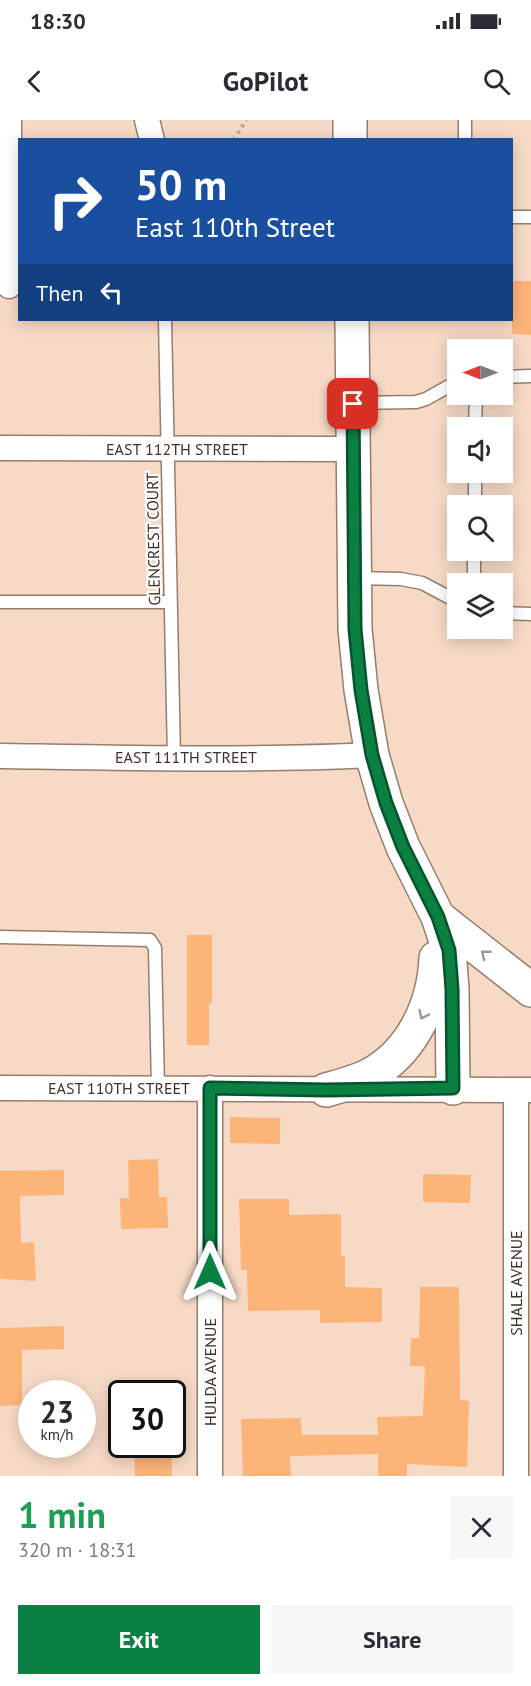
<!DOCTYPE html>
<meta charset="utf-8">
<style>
body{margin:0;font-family:"PT Sans",sans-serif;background:#f7f7f7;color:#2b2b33;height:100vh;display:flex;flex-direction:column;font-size:22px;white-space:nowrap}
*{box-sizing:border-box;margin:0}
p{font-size:20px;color:#7c7c81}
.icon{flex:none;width:33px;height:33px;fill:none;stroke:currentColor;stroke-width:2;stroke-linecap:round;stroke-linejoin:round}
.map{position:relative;height:1356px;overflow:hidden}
.details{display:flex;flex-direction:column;background:#fff;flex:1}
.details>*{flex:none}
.hud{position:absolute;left:18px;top:18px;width:495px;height:183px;border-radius:0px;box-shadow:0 3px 15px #0003;background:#1a4fa0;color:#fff;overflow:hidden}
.needle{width:39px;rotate:270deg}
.controls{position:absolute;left:447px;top:219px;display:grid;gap:12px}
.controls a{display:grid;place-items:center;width:66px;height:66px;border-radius:0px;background:#fff;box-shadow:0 3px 15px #0003;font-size:30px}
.speed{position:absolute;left:18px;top:1260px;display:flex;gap:12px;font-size:30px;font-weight:700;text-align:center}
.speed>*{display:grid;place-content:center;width:78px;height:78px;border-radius:50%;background:#fff;box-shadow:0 3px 15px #0003;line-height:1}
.speed small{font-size:15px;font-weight:400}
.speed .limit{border:3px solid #111;border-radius:9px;background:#fff;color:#111}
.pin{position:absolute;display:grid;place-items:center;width:51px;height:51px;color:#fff;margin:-26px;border-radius:12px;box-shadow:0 3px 9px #0006}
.me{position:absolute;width:66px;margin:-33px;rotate:0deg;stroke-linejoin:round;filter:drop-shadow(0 0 4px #0008)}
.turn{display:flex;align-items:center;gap:21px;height:126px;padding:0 18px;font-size:27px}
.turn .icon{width:78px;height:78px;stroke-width:2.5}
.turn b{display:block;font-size:42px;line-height:51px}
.then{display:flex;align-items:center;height:57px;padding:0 18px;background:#0003;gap:12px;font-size:22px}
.round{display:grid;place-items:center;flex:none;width:63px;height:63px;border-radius:0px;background:#f7f7f7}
.summary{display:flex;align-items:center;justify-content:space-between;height:102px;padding:0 18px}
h1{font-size:36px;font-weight:800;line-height:45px;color:#1e9e55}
.action{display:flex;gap:12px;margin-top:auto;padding:12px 18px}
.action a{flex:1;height:69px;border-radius:0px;background:#0b8043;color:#fff;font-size:24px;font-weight:800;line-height:69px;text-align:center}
.action a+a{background:#f7f7f7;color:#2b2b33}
.status{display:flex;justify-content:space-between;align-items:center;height:42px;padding:0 30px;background:#fff;direction:ltr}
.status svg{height:16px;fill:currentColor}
header{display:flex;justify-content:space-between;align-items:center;height:78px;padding:0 18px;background:#fff;font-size:27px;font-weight:800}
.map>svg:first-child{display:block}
.building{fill:#fcb479}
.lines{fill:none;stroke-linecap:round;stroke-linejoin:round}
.lane-casing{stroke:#977d6b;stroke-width:15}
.street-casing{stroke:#977d6b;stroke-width:27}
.secondary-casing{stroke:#977d6b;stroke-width:36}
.path{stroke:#bfa797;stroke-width:4;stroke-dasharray:3 4.5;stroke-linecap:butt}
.lane{stroke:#fff;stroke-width:12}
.street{stroke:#fff;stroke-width:24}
.secondary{stroke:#fff;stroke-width:33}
.oneway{stroke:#9e9894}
.route-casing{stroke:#07532c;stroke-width:15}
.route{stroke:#0b8043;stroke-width:10}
.labels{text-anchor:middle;stroke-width:4.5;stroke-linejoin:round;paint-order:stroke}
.street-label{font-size:16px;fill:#3d312a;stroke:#fff}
</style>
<div class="status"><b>18:30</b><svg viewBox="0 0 49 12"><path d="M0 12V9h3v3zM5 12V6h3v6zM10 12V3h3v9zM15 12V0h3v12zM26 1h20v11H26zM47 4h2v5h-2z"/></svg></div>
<header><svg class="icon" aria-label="back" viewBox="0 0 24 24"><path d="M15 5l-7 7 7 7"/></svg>GoPilot<svg class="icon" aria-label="search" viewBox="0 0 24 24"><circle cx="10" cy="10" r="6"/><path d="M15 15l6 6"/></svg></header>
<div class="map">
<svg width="531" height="1356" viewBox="0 0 531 1356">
<rect width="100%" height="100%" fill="#f7dac6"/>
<path class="building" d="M 512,161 L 531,161 L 531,215 L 512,214 Z
M 187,815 L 212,815 L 212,883 L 209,883 L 209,925 L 187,925 Z
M 230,997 L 280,998 L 280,1024 L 230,1023 Z
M 158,1039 L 159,1077 L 167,1077 L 168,1108 L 121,1109 L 120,1078 L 129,1078 L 128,1040 Z
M 64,1050 L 64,1075 L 20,1076 L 21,1123 L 34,1122 L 36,1161 L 0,1159 L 0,1051 Z
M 423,1054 L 471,1055 L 470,1083 L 423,1082 Z
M 239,1079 L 289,1079 L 289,1095 L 341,1094 L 341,1136 L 345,1136 L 345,1167 L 382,1168 L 382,1202 L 320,1203 L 320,1190 L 248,1191 L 247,1150 L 241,1150 Z
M 420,1167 L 459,1167 L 460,1280 L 469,1281 L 467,1347 L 407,1344 L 407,1356 L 378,1356 L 378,1334 L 290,1336 L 291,1356 L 243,1356 L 241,1299 L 301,1298 L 302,1315 L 378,1315 L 377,1297 L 423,1296 L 425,1246 L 410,1246 L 411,1218 L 419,1218 Z
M 64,1206 L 64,1229 L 22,1230 L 22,1285 L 0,1286 L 0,1208 Z
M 134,1324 L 171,1324 L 172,1356 L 135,1356 Z"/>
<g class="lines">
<g class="lane-casing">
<path id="lane" d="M 465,20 L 465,0
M 512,97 L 531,97
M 165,200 L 174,638
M 502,257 L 531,256
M 353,283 L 416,282 L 426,279 L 458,261
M 475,308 L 476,274
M 475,386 L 475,352
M 356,458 L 401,459 L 422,463 L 458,482
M 474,464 L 474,430
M 0,482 L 170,482
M 502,493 L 531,494
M 0,817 L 150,820 L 155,828 L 158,968"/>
</g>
<g class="street-casing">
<path id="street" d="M 9,0 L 9,166
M 147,0 L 152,20
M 0,328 L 353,329
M 0,636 C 124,638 248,641 372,635
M 0,968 L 531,970
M 516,970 L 516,1356
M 210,1356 L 210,968"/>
</g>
<g class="secondary-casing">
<path id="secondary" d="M 350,0 L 350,20
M 352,200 L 355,509 L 361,570 L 372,635 L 386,683 L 403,727 L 438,797 L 449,830 L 452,869 L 453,968
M 438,797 L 531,870
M 326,970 C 341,966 356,962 370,955 C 412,932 434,885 436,838"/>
</g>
<path class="path" d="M 234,20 L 246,0"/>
<use href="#lane" class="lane"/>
<use href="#street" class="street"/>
<use href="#secondary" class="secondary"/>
</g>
<defs><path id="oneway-chevron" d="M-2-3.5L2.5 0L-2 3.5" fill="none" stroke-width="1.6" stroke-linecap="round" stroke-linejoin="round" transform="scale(1.5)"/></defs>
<g class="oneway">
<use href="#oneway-chevron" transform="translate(485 834) rotate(-142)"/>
<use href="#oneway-chevron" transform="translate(423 895) rotate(115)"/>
</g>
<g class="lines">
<g class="route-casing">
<path id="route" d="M 210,1152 L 210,968 L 326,970 L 453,968 L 452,869 L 449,830 L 438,797 L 403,727 L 386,683 L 372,635 L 361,570 L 355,509 L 353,284"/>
</g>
<use href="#route" class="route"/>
</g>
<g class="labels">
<g class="street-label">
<text x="177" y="335">EAST 112TH STREET</text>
<text transform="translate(153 419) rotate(-91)" y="6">GLENCREST COURT</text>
<text x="186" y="643">EAST 111TH STREET</text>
<text x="119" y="974">EAST 110TH STREET</text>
<text transform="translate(516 1163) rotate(-90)" y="6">SHALE AVENUE</text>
<text transform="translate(210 1252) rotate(-90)" y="6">HULDA AVENUE</text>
</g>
</g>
</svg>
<div class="controls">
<a><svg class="needle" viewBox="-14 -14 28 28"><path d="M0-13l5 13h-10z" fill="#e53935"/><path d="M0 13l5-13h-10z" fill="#7c7c81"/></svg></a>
<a><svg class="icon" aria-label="sound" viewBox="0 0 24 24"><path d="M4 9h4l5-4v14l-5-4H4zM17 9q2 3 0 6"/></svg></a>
<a><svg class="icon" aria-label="search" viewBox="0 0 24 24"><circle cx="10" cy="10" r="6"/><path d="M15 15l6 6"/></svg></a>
<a><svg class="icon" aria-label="layers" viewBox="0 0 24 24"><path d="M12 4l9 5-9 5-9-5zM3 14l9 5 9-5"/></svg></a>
</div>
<div class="speed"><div>23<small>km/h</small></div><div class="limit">30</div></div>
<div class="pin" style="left:353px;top:284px;background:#d93025"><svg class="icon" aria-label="arrive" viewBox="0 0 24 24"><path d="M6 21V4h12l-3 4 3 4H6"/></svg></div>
<svg class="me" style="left:210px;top:1152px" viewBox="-20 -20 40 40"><path d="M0-17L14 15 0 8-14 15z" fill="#0b8043" stroke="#fff" stroke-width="4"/></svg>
<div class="hud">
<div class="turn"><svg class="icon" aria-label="right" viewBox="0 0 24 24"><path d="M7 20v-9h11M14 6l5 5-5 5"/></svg><div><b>50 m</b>East 110th Street</div></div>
<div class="then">Then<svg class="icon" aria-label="left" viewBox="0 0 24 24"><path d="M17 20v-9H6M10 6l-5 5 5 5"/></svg></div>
</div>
</div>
<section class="details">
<div class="summary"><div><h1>1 min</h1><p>320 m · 18:31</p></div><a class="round"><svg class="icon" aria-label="close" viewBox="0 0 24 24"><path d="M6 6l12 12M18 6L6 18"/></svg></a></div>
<div class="action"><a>Exit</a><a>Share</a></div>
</section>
